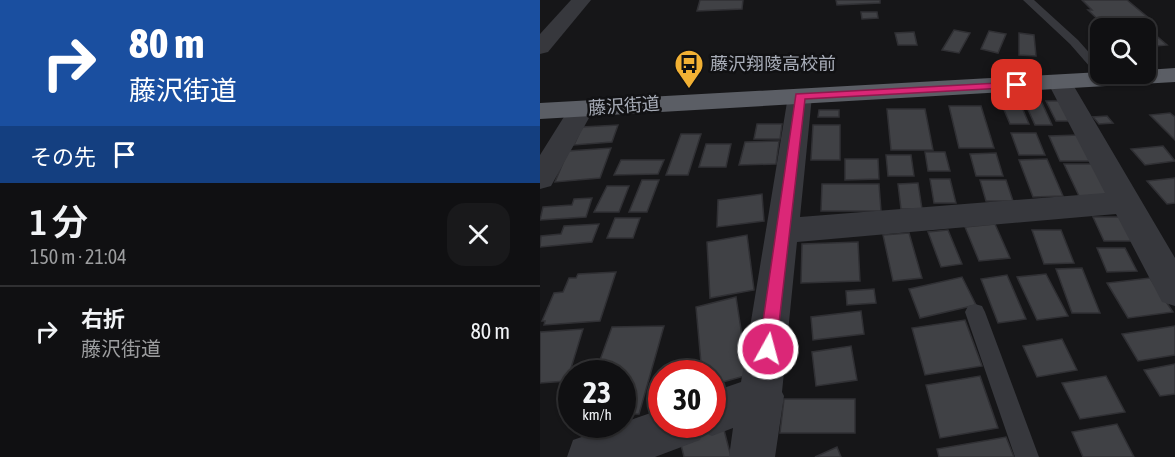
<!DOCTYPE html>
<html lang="ja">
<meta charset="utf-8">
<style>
body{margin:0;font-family:"Asap Condensed","Noto Sans JP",sans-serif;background:#19191b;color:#f1f3f6;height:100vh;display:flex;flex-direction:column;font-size:22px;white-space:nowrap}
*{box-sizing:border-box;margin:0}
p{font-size:20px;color:#9c9d9f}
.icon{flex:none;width:33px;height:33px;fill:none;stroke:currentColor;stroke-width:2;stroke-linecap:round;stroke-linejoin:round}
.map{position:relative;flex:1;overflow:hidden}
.drawer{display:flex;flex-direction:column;background:#101012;width:540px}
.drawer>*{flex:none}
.guide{background:#1a4fa0;color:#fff;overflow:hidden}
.buttons{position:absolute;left:550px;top:18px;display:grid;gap:12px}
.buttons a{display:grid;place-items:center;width:66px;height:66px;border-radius:12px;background:#101012;box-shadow:0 2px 4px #0004,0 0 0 2px #303032;font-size:30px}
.speed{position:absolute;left:18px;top:360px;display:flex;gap:12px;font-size:30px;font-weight:700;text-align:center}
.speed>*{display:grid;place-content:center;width:78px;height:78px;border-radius:50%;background:#101012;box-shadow:0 2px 4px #0004,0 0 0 2px #303032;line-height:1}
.speed small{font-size:15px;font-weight:400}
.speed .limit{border:9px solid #d22;background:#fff;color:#111}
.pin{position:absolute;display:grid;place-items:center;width:51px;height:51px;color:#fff;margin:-26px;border-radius:12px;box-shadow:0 3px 9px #0006}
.me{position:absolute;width:66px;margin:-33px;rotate:7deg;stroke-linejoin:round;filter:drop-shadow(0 0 4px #0008)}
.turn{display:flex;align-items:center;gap:21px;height:126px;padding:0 30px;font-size:27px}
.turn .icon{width:78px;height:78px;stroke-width:2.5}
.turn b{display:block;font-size:42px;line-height:51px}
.then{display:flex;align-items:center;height:57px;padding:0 30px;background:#0003;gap:12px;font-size:22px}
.round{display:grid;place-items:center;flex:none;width:63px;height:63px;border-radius:18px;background:#19191b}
.overview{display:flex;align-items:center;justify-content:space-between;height:102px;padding:0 30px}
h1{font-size:36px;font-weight:600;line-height:45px}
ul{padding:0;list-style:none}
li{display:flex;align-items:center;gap:18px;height:90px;padding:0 30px;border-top:2px solid #303032}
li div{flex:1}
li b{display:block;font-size:22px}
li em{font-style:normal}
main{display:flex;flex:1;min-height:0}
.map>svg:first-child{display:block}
.building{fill:#404145;stroke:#303034;stroke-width:1.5}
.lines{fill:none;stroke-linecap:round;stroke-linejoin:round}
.service{fill:#37383d;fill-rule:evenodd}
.minor{fill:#37383d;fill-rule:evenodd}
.tertiary{fill:#37383d;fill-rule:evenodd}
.trunk{fill:#5b5e65;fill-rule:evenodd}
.route{fill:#db2777;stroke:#8e194d;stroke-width:1.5}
.labels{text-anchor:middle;stroke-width:5;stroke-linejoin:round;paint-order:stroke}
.far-poi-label{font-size:18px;fill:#a8adb8;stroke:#111113;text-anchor:start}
.far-street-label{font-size:18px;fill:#a8adb8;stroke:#111113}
</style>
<main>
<section class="drawer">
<div class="guide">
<div class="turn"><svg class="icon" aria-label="right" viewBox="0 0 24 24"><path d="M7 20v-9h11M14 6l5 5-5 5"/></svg><div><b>80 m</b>藤沢街道</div></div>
<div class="then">その先<svg class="icon" aria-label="arrive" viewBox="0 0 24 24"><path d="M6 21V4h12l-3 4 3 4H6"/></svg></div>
</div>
<div class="overview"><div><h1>1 分</h1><p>150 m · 21:04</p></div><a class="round"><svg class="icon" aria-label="close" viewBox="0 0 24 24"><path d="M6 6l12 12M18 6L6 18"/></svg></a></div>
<ul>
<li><svg class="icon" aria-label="right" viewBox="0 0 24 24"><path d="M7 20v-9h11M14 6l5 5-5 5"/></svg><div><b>右折</b><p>藤沢街道</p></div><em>80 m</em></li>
</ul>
</section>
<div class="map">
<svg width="635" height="457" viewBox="0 0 635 457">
<rect width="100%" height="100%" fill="#161618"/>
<path class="building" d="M 160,0 L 203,0 L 202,9 L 157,11 Z
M 296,0 L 340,0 L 340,3 L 297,5 Z
M 542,0 L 587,0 L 611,20 L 599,21 L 627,45 L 606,47 L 606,28 L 567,28 L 548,10 L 552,10 Z
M 321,12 L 337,12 L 338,18 L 322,19 Z
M 414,30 L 430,33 L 419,53 L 402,50 Z
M 449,31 L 466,34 L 458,53 L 441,49 Z
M 374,32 L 377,45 L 358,45 L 355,33 Z
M 479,33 L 494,35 L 496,56 L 479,55 Z
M 506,101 L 523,101 L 534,121 L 516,121 Z
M 485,103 L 502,103 L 512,125 L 495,125 Z
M 462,105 L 481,105 L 489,124 L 470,124 Z
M 409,106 L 441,106 L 454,148 L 419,148 Z
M 347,109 L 385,109 L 393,150 L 351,150 Z
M 279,110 L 299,110 L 299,117 L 278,117 Z
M 630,113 L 635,117 L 635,140 L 610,115 Z
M 567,116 L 573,123 L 559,124 L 553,117 Z
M 217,124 L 242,124 L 240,139 L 214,139 Z
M 78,125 L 72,142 L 34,145 L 42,127 Z
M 273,125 L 300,125 L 300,160 L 271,160 Z
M 471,133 L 496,133 L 505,155 L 479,155 Z
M 141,134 L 161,134 L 148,175 L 126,175 Z
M 539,135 L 552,161 L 520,161 L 509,136 Z
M 239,141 L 236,164 L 199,165 L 205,142 Z
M 166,144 L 191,144 L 186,167 L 159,167 Z
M 623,146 L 635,161 L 605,165 L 591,149 Z
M 71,148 L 60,178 L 15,182 L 28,151 Z
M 385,152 L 405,152 L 410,171 L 388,171 Z
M 456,153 L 463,176 L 436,176 L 430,154 Z
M 346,155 L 371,155 L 374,176 L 348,176 Z
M 305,159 L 338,159 L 339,179 L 305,180 Z
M 507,159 L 523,196 L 493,197 L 479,160 Z
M 81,160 L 124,160 L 118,174 L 74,175 Z
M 524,164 L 555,164 L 571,195 L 539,196 Z
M 635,178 L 635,203 L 627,204 L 607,181 Z
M 390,179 L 410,179 L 416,203 L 394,203 Z
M 102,180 L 119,180 L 107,212 L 89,212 Z
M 440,180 L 466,180 L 473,201 L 446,201 Z
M 378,183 L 382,209 L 361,209 L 358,184 Z
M 282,184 L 339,184 L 341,211 L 281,211 Z
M 67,186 L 89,186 L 79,212 L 54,212 Z
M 222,194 L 224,221 L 177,227 L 178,200 Z
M 52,198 L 46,217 L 0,220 L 3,207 L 32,205 L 34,199 Z
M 553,217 L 584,217 L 597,241 L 564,241 Z
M 75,218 L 100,218 L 93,238 L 67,238 Z
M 59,224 L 52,242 L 0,247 L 1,236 L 21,234 L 24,226 Z
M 455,224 L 470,258 L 439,261 L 425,227 Z
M 408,230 L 422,264 L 401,267 L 388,232 Z
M 492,230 L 521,230 L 534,263 L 504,264 Z
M 369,233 L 382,278 L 353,281 L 343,235 Z
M 207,235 L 214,290 L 170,298 L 167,242 Z
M 318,242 L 320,281 L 261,283 L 262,244 Z
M 557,248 L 585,248 L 597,271 L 567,272 Z
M 542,268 L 560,313 L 532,313 L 516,269 Z
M 76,272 L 60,321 L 4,325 L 5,321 L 2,321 L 14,293 L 23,292 L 29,278 L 36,278 L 38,274 Z
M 506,274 L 528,316 L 497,320 L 477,277 Z
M 467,275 L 486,319 L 458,323 L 441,279 Z
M 422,277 L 436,305 L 380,318 L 369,289 Z
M 610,278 L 633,312 L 588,318 L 567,283 Z
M 334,289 L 336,303 L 307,305 L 306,291 Z
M 196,297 L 208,375 L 172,385 L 172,374 L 162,374 L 156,307 Z
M 321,311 L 324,334 L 273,340 L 271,317 Z
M 425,320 L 442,366 L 385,375 L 372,328 Z
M 124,326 L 99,414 L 82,414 L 82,374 L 55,374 L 72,327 Z
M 635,326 L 635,355 L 598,361 L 582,334 Z
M 43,329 L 27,381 L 0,383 L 0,332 Z
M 522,339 L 537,370 L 497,377 L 483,346 Z
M 311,346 L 317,380 L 276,386 L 272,352 Z
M 635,364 L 635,394 L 620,396 L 604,370 Z
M 440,376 L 458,428 L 400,438 L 386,385 Z
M 566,376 L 585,412 L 540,419 L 522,383 Z
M 244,399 L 315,399 L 315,433 L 240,433 Z
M 577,424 L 594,457 L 543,457 L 532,432 Z
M 183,426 L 191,457 L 144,457 L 141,445 Z
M 466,437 L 474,457 L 399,457 L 397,449 Z
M 297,447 L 301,457 L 275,457 Z"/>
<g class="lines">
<path class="service" d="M 483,0 L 494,0 L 538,40 L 561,66 L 561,74 L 567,74 L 565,75 L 557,75 L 530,44 Z
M 435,304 L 442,306 L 445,312 L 499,457 L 475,457 L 425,312 L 428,306 Z"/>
<path class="minor" d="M 520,76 L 529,78 L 532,83 L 635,258 L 635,306 L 622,302 L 576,214 L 257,242 L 242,392 L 244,396 L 235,457 L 189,457 L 193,428 L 172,436 L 163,432 L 160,440 L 115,457 L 27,457 L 33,440 L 122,409 L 122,424 L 172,424 L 172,392 L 201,382 L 248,96 L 251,91 L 260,89 L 269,91 L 272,96 L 260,217 L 565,193 L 508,83 L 511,78 Z
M 41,101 L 50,104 L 54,109 L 11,186 L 0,189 L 0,155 L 32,104 Z"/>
<path class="tertiary" d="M 31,0 L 51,0 L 8,52 L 0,54 L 0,34 Z"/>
<path class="trunk" d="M 635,68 L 635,82 L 0,119 L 0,103 L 561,72 L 606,74 L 606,70 Z"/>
</g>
<path class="route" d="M 477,82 L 481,83 L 481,87 L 265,99 L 236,349 L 234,355 L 228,357 L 222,355 L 219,349 L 256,94 Z"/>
<defs>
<g id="bus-pin" transform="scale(1.5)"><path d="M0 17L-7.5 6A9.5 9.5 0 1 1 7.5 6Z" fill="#f2b134" stroke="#111113"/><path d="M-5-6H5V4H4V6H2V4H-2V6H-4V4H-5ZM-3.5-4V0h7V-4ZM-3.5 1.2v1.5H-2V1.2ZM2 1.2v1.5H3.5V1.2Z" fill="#111"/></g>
</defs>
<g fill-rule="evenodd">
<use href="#bus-pin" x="149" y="64"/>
</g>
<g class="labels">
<g class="far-poi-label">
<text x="170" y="70">藤沢翔陵高校前</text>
</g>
<g class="far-street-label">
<text transform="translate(84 106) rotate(-4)" y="6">藤沢街道</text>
</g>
</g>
</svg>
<div class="buttons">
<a><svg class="icon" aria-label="search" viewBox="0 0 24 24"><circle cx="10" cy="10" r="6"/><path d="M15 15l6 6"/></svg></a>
</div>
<div class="speed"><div>23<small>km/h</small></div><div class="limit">30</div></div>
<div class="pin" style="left:477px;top:85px;background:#d93025"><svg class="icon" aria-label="arrive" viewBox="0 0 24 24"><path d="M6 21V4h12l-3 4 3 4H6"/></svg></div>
<svg class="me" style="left:228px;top:349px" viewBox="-20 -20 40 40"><circle r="17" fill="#db2777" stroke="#fff" stroke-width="3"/><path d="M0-11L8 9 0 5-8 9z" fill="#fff"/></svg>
</div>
</main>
